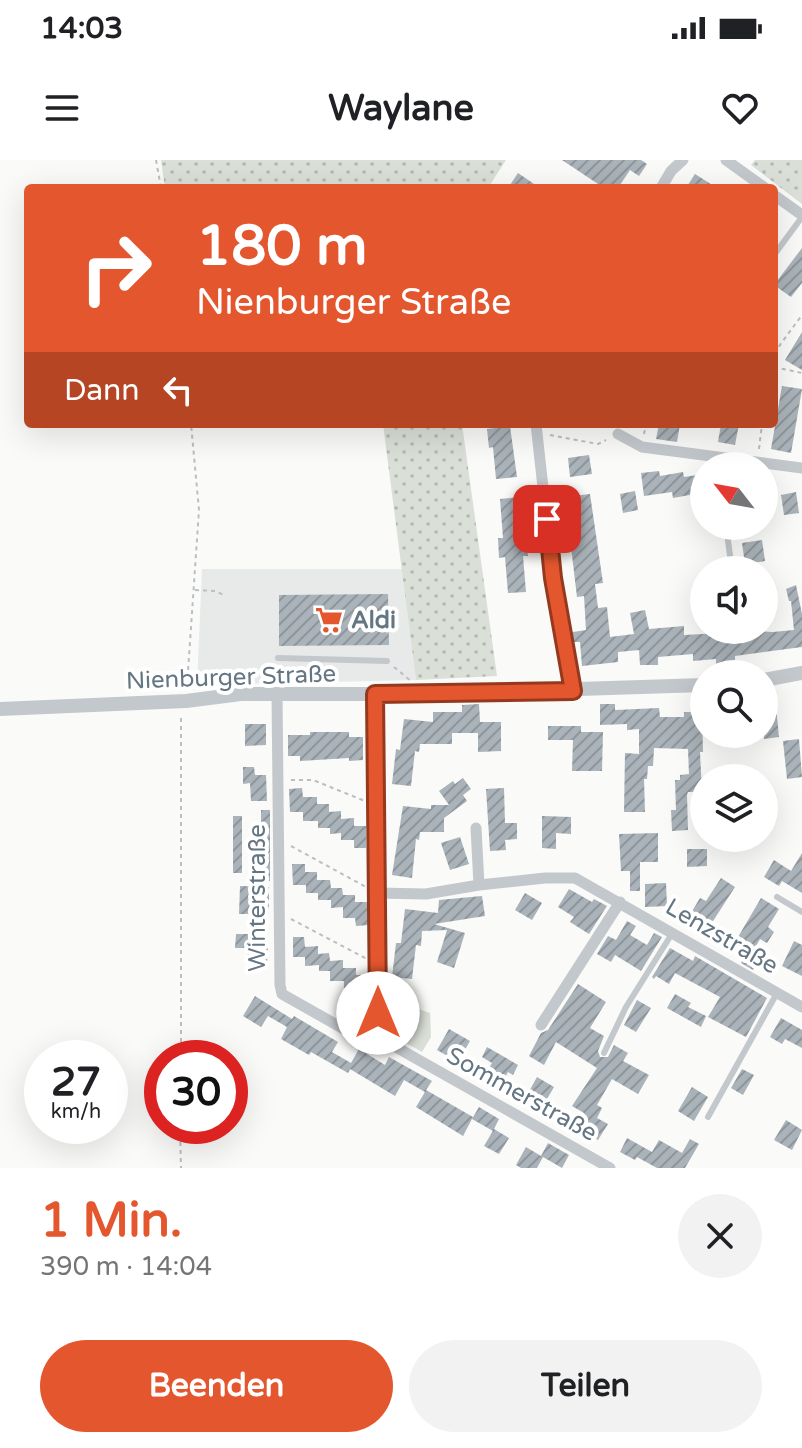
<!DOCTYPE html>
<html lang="de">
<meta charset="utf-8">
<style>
body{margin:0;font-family:"Varela Round",sans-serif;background:#f2f2f2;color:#202124;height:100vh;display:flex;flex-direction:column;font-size:30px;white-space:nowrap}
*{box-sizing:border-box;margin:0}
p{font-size:26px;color:#757577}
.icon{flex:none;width:44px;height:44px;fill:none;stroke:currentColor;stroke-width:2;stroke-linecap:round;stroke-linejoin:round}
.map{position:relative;height:1008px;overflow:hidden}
.sheet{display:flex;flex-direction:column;background:#fff;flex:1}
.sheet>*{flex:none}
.guide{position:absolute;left:24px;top:24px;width:754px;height:244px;border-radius:8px;box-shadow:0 8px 32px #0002;background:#e4572e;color:#fff;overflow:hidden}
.needle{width:52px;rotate:301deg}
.tools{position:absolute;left:690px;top:292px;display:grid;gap:16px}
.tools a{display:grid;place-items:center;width:88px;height:88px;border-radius:50%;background:#fff;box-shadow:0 8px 32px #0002;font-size:40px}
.speed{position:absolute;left:24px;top:880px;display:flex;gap:16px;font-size:40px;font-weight:700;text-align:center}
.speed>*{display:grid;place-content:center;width:104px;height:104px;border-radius:50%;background:#fff;box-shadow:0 8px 32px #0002;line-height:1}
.speed small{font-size:20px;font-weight:400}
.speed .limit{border:12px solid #d22;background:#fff;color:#111}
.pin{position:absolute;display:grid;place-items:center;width:68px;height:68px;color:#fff;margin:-34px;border-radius:16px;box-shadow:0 4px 12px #0006}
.me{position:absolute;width:88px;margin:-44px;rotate:0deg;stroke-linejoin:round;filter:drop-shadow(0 0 6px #0008)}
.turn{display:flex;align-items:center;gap:28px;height:168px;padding:0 40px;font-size:36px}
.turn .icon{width:104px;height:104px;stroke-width:2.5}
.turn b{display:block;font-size:56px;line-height:68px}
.then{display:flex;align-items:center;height:76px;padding:0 40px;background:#0003;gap:16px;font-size:30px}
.round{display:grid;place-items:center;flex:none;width:84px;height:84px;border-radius:42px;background:#f2f2f2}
.head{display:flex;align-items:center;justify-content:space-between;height:136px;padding:0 40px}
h1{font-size:48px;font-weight:700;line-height:60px;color:#e4572e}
.action{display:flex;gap:16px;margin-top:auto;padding:16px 40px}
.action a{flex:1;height:92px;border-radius:48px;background:#e4572e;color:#fff;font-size:32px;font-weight:700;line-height:92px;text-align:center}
.action a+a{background:#f2f2f2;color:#202124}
.status{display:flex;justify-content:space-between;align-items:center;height:56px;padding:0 40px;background:#fff;direction:ltr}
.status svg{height:22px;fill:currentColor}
header{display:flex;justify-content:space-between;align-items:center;height:104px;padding:0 40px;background:#fff;font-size:36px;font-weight:700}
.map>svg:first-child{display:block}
.built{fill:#e8e9e9}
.grass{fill:url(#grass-dots)}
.park{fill:#dadfd7}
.building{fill:url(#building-hatch)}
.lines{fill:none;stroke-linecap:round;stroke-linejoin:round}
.path{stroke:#bbbfc2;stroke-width:2;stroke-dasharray:4 4;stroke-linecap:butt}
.service{stroke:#c3c8cc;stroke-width:6}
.minor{stroke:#c3c8cc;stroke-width:11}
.tertiary{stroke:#c3c8cc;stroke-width:14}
.route-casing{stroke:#94391e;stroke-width:20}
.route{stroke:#e4572e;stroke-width:14}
.labels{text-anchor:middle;stroke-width:8;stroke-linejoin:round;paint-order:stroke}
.poi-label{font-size:24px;font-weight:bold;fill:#657683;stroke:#fff;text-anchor:start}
.street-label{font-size:24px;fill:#657683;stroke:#fff}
</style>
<div class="status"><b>14:03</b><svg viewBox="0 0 49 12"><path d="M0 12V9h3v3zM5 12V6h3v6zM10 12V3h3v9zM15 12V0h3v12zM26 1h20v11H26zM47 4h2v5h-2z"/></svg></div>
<header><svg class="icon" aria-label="menu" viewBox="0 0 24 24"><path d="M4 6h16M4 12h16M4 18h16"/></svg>Waylane<svg class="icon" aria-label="heart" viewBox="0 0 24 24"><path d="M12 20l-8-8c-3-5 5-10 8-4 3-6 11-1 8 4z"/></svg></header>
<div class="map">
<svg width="802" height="1008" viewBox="0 0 802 1008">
<defs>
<pattern id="grass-dots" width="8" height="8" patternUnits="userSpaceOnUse" patternTransform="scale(2)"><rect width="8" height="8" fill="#dadfd7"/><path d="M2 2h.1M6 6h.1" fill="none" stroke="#b4b9b4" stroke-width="1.8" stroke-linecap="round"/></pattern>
<pattern id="building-hatch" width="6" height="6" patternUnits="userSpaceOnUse" patternTransform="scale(2)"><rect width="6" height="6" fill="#aab3b9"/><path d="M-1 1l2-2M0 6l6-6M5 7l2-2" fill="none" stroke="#8e969c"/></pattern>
</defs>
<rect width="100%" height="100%" fill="#fafaf8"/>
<path class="built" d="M 202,409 L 402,409 L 416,520 L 197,525 Z"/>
<path class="grass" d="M 161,0 L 506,0 L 488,28 L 165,28 Z
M 755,0 L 802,0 L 802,44 L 751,5 Z
M 383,264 L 462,264 L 497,516 L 416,520 Z"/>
<path class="park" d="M 389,839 L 430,853 L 431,877 L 422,892 C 389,873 391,877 389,839 Z"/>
<path class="building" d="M 562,0 L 641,0 L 647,4 L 639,16 L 630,10 L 618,28 L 604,28 Z
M 518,13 L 540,28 L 508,28 Z
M 695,14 L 717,28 L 686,28 Z
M 802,88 L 802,123 L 791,137 L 774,125 Z
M 802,172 L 802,210 L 785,200 Z
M 782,226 L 802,229 L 791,293 L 771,289 Z
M 659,264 L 680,264 L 677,282 L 656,279 Z
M 721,264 L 739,264 L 735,285 L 718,282 Z
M 510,266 L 517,317 L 496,319 L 493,287 L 489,288 L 487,269 Z
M 589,295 L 592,314 L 570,317 L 568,298 Z
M 659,311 L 660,316 L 683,312 L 684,317 L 704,314 L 704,354 L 698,355 L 695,334 L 673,338 L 672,332 L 644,336 L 641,313 Z
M 635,331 L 638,350 L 623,353 L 620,334 Z
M 796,332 L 799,353 L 784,355 L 781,335 Z
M 590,334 L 603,423 L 595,424 L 598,448 L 607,447 L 610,477 L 634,474 L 630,453 L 645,450 L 649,469 L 684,466 L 684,475 L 722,473 L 722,470 L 773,472 L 794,470 L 791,441 L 789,441 L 786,429 L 796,425 L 802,454 L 802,487 L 735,496 L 735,504 L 716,505 L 716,499 L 693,501 L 693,494 L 658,497 L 658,505 L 640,505 L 639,490 L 618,492 L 618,502 L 582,506 L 580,482 L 573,482 L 573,472 L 586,470 L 584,436 L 577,437 L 565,337 Z
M 519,337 L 522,376 L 526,376 L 528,396 L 523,396 L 526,432 L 508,433 L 505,397 L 499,398 L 498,378 L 503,378 L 500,339 Z
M 762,380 L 765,401 L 745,404 L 742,383 Z
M 388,434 L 389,485 L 279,486 L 279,435 Z
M 479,544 L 480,562 L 501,562 L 501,591 L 478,592 L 478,573 L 452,573 L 452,584 L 420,584 L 419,592 L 415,591 L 411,626 L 392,624 L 396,589 L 400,590 L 404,559 L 433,562 L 433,552 L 462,552 L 462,545 Z
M 600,544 L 615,544 L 615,550 L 659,548 L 660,557 L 684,557 L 684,552 L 702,552 L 703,592 L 700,592 L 702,632 L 688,632 L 687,635 L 688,670 L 672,671 L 671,650 L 676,650 L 675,620 L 680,620 L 680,615 L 689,614 L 688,589 L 654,588 L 653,606 L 648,606 L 647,619 L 644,619 L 645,652 L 624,652 L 625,593 L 639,594 L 639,569 L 627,570 L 627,564 L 600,565 Z
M 776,546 L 779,577 L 764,579 L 764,547 Z
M 245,564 L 266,564 L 266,585 L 245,586 Z
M 548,566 L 581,566 L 581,572 L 603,572 L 602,611 L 572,611 L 573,580 L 548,580 Z
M 310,572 L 349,572 L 349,577 L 363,577 L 363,600 L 349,601 L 349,598 L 300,601 L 300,596 L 288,596 L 288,575 L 310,575 Z
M 799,579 L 802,617 L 787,619 L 783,581 Z
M 243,607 L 254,607 L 255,615 L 266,615 L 267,641 L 251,641 L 250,623 L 243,624 Z
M 463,618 L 471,629 L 463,635 L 467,641 L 444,658 L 444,672 L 420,672 L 419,680 L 416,679 L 412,718 L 392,715 L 403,646 L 431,649 L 431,645 L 449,645 L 439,631 L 453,621 L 455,624 Z
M 302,628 L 303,637 L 317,637 L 317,644 L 329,644 L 329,652 L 341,651 L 341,659 L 354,658 L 354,666 L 366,666 L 366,688 L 354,688 L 354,680 L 341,680 L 341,673 L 330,674 L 330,668 L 318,668 L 318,661 L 303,661 L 303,652 L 290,652 L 289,629 Z
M 504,628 L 505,663 L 517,663 L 517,679 L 505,680 L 506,690 L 490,691 L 486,629 Z
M 261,650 L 270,650 L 270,721 L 261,720 Z
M 233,656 L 242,656 L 242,713 L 233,713 Z
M 542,656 L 571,657 L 571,674 L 556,673 L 556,689 L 542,688 Z
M 658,673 L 658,702 L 640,702 L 640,731 L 630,731 L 630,711 L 621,711 L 619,674 Z
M 460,677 L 469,704 L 450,710 L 441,683 Z
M 687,689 L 707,689 L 707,706 L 687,707 Z
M 802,693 L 802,733 L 782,721 L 779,726 L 764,717 L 774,700 L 791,711 Z
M 292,704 L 305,704 L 305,712 L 317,712 L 317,720 L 330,720 L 331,728 L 342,728 L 343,735 L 355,735 L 355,742 L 368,742 L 369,765 L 356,766 L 355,758 L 343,758 L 343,747 L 331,748 L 331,740 L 318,740 L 318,733 L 306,733 L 306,725 L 293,725 Z
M 721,718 L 735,727 L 704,775 L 685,763 L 700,738 L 706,741 Z
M 666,723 L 667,746 L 645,747 L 645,724 Z
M 240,726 L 269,727 L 269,754 L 239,754 Z
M 569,729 L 592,742 L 594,739 L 607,746 L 589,774 L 570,762 L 574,757 L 558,747 Z
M 525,733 L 542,743 L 532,760 L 515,750 Z
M 482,736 L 485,756 L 434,764 L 465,773 L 454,808 L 437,802 L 447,770 L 422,771 L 421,786 L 416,785 L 412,819 L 392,817 L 396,783 L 401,783 L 405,749 L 438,753 L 439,740 Z
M 761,738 L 779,749 L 768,767 L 774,772 L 767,783 L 760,779 L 749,799 L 757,804 L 753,810 L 741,803 L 744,797 L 731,789 Z
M 627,761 L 636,766 L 630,775 L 647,785 L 654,773 L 662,777 L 641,811 L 615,795 L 611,802 L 597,794 L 608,776 L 616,780 Z
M 236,774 L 248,774 L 248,781 L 268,782 L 267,804 L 247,803 L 248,788 L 235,788 Z
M 293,777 L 304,777 L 305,787 L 318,786 L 318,794 L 329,793 L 330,801 L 343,800 L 343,808 L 356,808 L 356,815 L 369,815 L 369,839 L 357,839 L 356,828 L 344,828 L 344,821 L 330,821 L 330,811 L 319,811 L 319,805 L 305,806 L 305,797 L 293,797 Z
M 794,781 L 802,785 L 802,816 L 782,806 Z
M 670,788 L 693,801 L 695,796 L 767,838 L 746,877 L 708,857 L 720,837 L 675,813 L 669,824 L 656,816 L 654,819 L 652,817 Z
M 578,824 L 606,842 L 590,868 L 604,876 L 598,891 L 600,897 L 608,897 L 614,885 L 628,893 L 623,901 L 649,915 L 638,934 L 612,919 L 597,945 L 602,948 L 597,958 L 608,964 L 598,980 L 576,968 L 584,953 L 572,946 L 597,908 L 556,882 L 544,905 L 529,896 L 541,873 L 548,870 Z
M 675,834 L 691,843 L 688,847 L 706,856 L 701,867 L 667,848 Z
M 255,836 L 292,859 L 294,856 L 338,882 L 332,892 L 351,903 L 359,889 L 385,905 L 389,897 L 432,921 L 426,930 L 473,957 L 463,976 L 416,947 L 425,932 L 404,920 L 395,936 L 350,909 L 348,913 L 311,892 L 309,895 L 281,879 L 287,867 L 268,856 L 261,867 L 243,856 Z
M 637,840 L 651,848 L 636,872 L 624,865 Z
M 781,858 L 802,870 L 802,888 L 785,879 L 782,884 L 770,877 Z
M 449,869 L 470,881 L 458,902 L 437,890 Z
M 487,887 L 518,905 L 513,915 L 508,912 L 500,927 L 484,917 L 492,903 L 482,897 Z
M 742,909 L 754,915 L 743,935 L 731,928 Z
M 537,917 L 554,927 L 543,946 L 526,937 Z
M 692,927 L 708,937 L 694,961 L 678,951 Z
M 479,947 L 499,959 L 493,971 L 472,959 Z
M 786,960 L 802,970 L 792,990 L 774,980 Z
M 494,969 L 509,978 L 499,994 L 484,986 Z
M 627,978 L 652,992 L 659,980 L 682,993 L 690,979 L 699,984 L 685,1008 L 657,1008 L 637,997 L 635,1000 L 620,992 Z
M 548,983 L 569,995 L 562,1008 L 543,997 L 537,1008 L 521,1008 L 516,1005 L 526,987 L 541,996 Z"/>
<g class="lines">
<path class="path" d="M 156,0 L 161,28
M 774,193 L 802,155
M 774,207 L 802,213
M 644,274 L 646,264
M 550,275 L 598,284 L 606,280
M 759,289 L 762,264
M 195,430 L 215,431 L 224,435
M 394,507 L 411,521
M 290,521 L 290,508
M 187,526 L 199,350 L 191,264
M 291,620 L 313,620 L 365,641
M 291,686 L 366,727
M 291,759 L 367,799
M 181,898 L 181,555
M 180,966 L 181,1008"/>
<path class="service" d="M 774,95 L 802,57
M 726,366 L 732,410
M 278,498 L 387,501
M 777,737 L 802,752
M 604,893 L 626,847 L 673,772
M 708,957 L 777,833"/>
<path class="minor" d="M 726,0 L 765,28
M 661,28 L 671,11 L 683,0
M 774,35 L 802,55
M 536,264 L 553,418 L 573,531
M 618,274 L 642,287 L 802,308
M 277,534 L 280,825 L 282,834 L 351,873 L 378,877 L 610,1008
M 375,534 L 378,877
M 476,668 L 479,725
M 377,733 L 426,734 L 479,725 L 545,718 L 575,718 L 802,847
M 541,865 L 620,742"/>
<path class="tertiary" d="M 764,520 L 802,513
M 0,549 L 186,541 L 241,534 L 427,534 L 704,525"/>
</g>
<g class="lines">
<g class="route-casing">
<path id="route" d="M 378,853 L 375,534 L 573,531 L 553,418 L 547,359"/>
</g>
<use href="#route" class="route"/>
</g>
<defs>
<g id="supermarket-bare" transform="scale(2.16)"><path d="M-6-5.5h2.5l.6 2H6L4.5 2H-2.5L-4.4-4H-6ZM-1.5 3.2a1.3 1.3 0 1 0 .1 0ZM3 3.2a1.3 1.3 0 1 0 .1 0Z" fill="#e4572e" stroke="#fff" stroke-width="2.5" paint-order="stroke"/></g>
</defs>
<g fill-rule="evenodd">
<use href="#supermarket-bare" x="329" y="460"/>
</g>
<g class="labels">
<g class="poi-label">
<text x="351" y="468">Aldi</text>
</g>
<g class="street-label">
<text transform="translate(231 517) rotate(-2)" y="8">Nienburger Straße</text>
<text transform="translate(257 738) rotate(-90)" y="8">Winterstraße</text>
<text transform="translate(722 776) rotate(30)" y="8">Lenzstraße</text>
<text transform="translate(522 934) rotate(29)" y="8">Sommerstraße</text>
</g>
</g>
</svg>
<div class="tools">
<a><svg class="needle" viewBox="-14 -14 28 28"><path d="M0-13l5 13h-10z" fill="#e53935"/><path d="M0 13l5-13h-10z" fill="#757577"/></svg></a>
<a><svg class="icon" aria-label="sound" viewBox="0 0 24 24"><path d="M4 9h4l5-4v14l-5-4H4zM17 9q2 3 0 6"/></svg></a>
<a><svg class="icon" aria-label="search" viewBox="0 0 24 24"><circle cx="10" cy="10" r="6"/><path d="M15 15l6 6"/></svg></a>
<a><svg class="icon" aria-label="layers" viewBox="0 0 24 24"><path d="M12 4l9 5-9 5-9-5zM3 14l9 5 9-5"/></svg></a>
</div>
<div class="speed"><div>27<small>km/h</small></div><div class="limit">30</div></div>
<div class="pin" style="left:547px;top:359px;background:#d93025"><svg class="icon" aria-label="arrive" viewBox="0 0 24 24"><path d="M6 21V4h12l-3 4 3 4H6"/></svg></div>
<svg class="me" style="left:378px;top:853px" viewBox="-20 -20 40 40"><circle r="19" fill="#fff"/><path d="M0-13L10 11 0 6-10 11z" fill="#e4572e"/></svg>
<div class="guide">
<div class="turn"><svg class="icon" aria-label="right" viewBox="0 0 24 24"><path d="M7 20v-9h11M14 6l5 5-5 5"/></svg><div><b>180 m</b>Nienburger Straße</div></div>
<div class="then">Dann<svg class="icon" aria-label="left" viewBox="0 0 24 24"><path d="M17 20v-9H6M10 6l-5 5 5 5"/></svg></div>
</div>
</div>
<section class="sheet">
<div class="head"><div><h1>1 Min.</h1><p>390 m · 14:04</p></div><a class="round"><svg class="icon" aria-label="close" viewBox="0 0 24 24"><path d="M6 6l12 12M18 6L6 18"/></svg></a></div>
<div class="action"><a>Beenden</a><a>Teilen</a></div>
</section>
